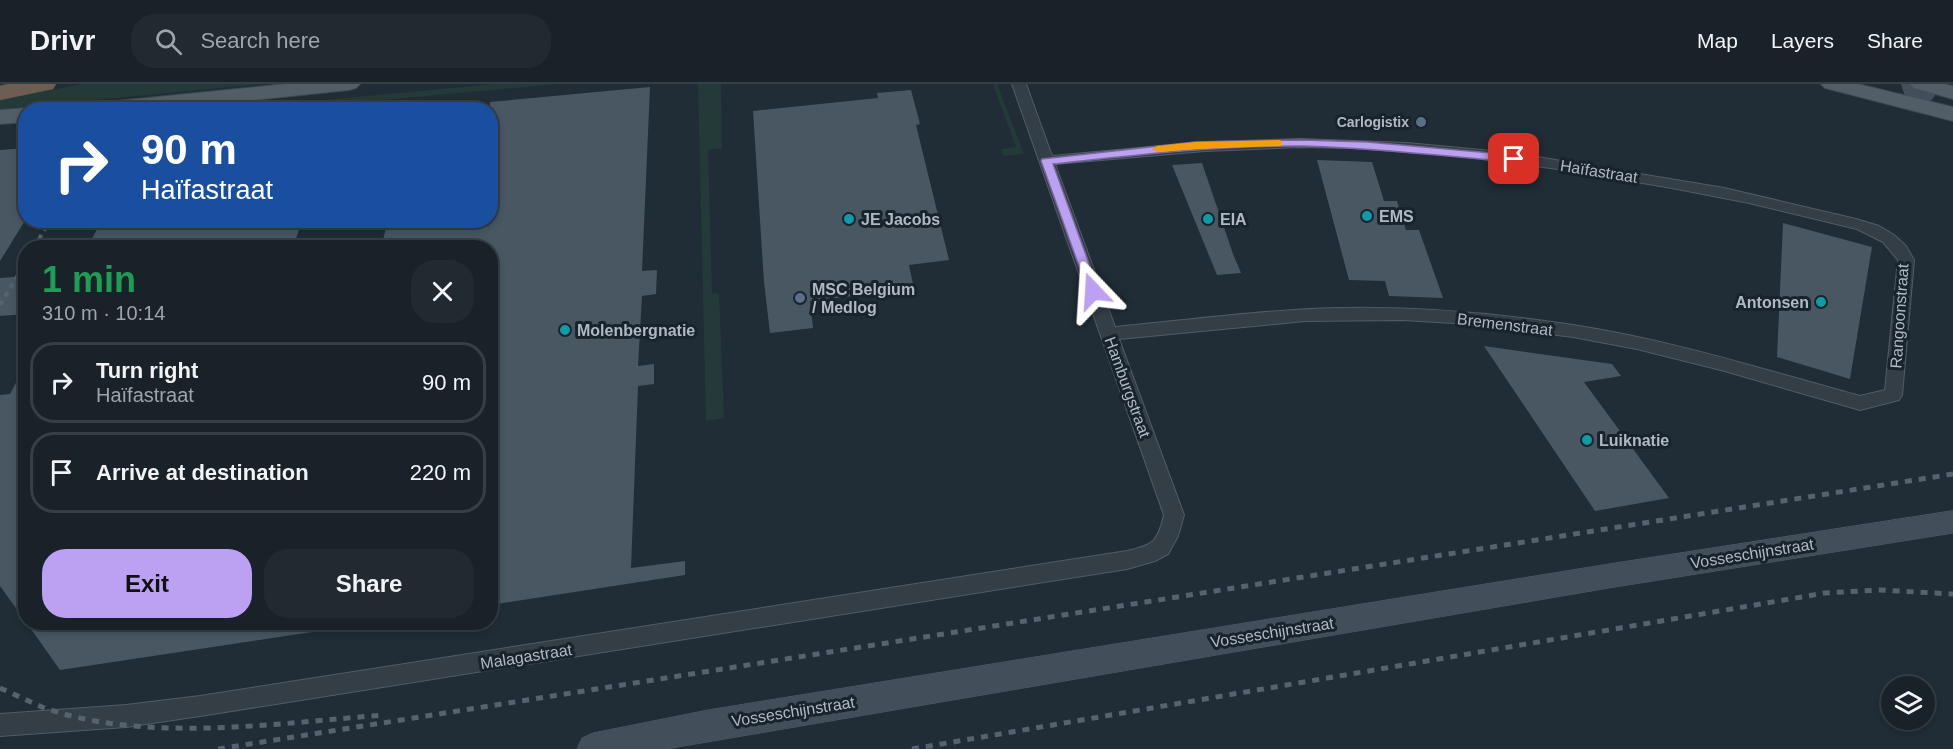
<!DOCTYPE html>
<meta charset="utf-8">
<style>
body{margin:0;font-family:Arial,sans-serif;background:#212a30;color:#f1f3f6;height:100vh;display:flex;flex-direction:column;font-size:22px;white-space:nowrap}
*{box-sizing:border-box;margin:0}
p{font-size:20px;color:#9fa4a8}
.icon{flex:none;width:33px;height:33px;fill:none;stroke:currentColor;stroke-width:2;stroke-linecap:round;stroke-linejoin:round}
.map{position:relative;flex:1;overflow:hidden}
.drawer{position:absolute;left:18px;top:156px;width:480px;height:390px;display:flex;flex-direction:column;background:#182228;border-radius:24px;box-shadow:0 3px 9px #0003,0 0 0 2px #363f45}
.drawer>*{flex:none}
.guide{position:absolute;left:18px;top:18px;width:480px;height:126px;border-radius:24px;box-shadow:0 3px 9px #0003,0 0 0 2px #363f45;background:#1a4fa0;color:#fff;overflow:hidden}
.fabs{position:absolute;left:1881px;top:592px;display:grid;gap:12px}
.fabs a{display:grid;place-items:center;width:54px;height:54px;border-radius:50%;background:#182228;box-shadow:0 3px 9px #0003,0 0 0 2px #363f45;font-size:30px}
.pin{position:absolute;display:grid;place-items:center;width:51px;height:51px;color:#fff;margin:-26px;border-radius:12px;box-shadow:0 3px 9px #0006}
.me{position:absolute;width:66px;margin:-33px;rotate:340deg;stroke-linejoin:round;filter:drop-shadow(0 0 4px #0008)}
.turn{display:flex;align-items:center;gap:21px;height:126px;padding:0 24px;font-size:27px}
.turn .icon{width:78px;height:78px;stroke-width:2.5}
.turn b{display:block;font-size:42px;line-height:51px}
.round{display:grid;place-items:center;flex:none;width:63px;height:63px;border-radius:24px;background:#212a30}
.head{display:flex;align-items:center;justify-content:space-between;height:102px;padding:0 24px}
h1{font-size:36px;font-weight:700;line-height:45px;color:#1e9e55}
.button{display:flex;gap:12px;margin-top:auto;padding:12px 24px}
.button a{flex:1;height:69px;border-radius:24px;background:#bca0f2;color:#111;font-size:24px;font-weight:700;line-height:69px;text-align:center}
.button a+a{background:#212a30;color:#f1f3f6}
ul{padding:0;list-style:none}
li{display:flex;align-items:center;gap:18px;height:81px;margin:0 12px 9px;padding:0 12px;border:3px solid #363f45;border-radius:24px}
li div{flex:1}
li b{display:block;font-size:22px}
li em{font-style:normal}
header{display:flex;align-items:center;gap:36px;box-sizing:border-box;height:84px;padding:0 30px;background:#182228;border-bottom:2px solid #363f45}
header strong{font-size:28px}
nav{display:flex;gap:33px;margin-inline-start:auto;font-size:21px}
.search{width:420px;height:54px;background:#212a30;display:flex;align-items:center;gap:15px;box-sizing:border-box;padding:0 21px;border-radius:24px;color:#9fa4a8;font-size:22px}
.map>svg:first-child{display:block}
.green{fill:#233a38}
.building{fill:#485762}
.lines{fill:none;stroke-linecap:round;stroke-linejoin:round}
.street-casing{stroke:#515c65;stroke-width:2}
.secondary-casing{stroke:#515c65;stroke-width:1}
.primary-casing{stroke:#3d4751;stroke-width:2}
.highway-casing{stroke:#3e4952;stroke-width:1}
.street{fill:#343e47;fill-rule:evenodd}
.secondary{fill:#424e5a;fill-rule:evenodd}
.primary{fill:#515d67;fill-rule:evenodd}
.highway{fill:#6d5e51;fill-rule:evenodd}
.rail-far1{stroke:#56636e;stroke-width:4;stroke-dasharray:5 5;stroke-linecap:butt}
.rail{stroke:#56636e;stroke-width:5;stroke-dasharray:7 7;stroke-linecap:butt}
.route{fill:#bca0f2;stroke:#7a689d;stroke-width:1.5}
.slow{fill:#f59e0b}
.service-dot{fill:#5c6f8a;stroke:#19232b;stroke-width:2}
.culture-dot{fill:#0f9aa8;stroke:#19232b;stroke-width:2}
.labels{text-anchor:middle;stroke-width:6;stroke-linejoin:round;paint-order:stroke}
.far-poi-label{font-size:14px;font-weight:bold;fill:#aeb9c4;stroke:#19232b;text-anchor:end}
.street-label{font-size:16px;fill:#aeb9c4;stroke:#19232b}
.poi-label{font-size:16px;font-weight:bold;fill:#aeb9c4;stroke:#19232b;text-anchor:start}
</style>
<header>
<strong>Drivr</strong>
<div class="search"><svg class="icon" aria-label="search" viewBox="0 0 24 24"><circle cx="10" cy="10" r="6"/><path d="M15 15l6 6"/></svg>Search here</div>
<nav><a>Map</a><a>Layers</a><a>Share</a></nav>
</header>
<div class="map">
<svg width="1953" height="665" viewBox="0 0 1953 665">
<rect width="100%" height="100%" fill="#202d36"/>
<path class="green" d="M 82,0 L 264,0 L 0,25 L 0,16 Z
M 494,0 L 557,0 L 287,25 L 230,25 Z
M 698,0 L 721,0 L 722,64 L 708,66 L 712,209 L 719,210 L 724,334 L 706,337 Z
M 993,0 L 997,0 L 1024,70 L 1004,72 L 1001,65 L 1016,63 Z"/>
<path class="building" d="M 650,3 L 642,187 L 657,186 L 656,210 L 642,212 L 638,282 L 654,280 L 654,300 L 638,302 L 631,484 L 685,477 L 685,491 L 490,521 L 490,164 L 381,164 L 388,136 L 490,136 L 490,18 Z
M 911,6 L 920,40 L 916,41 L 949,176 L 909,181 L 914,205 L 810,217 L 813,244 L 770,249 L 764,198 L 753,27 L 878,14 L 877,9 Z
M 26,64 L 26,135 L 0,177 L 0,66 Z
M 1317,76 L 1372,78 L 1384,117 L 1397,117 L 1406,146 L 1419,146 L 1443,214 L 1389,212 L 1385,197 L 1349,196 Z
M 1202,79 L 1233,170 L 1241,189 L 1217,191 L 1172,81 Z
M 102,136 L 302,136 L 293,164 L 87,164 Z
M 1783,139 L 1872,163 L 1850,295 L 1777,273 Z
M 26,192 L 26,230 L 0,232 L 0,194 Z
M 1484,262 L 1612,280 L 1621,292 L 1584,298 L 1669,414 L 1595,427 Z
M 26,280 L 26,538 L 0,502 L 0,311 L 10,310 Z
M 26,538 L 318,538 L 319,547 L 60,586 Z"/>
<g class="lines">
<g class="street-casing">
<path id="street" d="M 1012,0 L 1026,0 L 1052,72 L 1205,58 L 1300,55 L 1407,59 L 1513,69 L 1724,104 L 1856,135 L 1879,142 L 1894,151 L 1906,162 L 1914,176 L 1902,311 L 1899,316 L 1860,326 L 1721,286 L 1637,265 L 1573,253 L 1470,240 L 1403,236 L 1305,237 L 1119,255 L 1184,431 L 1178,452 L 1168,470 L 1155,477 L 1127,485 L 200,632 L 126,643 L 0,652 L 0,630 L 126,621 L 200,612 L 1127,467 C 1153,461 1158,458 1164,431 ZM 1300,63 L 1353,64 L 1460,72 L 1566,86 L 1672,104 L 1749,119 L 1857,145 L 1883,158 L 1898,176 L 1885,306 L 1860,312 C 1765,286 1671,256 1573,241 C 1495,229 1416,222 1337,224 C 1263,226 1189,236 1115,243 L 1055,80 L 1205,67 Z"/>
</g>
<g class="secondary-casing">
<path id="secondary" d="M 1902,0 L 1920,0 L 1921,2 L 1923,0 L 1942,0 C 1934,12 1926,28 1910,24 Z
M 1953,427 L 1953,449 L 1609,504 L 666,665 L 577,665 L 582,654 L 593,649 L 708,626 L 1609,480 Z"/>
</g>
<g class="primary-casing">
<path id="primary" d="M 285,0 L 360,0 L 356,4 L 349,6 L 157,26 L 77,26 L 79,21 L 87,20 Z
M 1821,0 L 1858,0 L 1953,23 L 1953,37 L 1825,4 Z
M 1910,0 L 1944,0 L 1953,2 L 1953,15 L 1914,4 Z
M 26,24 L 30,26 L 26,26 L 26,38 L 0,40 L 0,26 Z"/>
</g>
<g class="highway-casing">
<path id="highway" d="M 8,0 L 56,0 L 53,5 L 0,16 L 0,2 Z"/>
</g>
<use href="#street" class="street"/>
<use href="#secondary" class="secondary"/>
<use href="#primary" class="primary"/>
<use href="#highway" class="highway"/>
<path class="rail-far1" d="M 34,164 L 50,136
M 0,221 L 26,178"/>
<path class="rail" d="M 0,604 C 14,610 28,617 42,623 C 143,660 278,639 384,631
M 218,665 L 1953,390
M 912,665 L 1825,509 L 1879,506 L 1953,510"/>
</g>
<path class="route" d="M 1302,56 L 1367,58 L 1514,71 L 1520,75 L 1514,78 C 1444,72 1374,64 1304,62 C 1220,61 1136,71 1053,80 L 1099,207 L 1093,211 L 1089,210 L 1041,77 L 1042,75 L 1195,58 Z"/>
<path class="slow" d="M 1279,56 L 1282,57 L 1282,62 L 1195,65 L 1157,68 L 1152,65 L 1157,62 L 1195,58 Z"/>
<g class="service-dot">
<circle cx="1421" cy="38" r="6"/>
<circle cx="800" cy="214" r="6"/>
</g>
<g class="culture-dot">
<circle cx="1367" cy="132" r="6"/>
<circle cx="849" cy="135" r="6"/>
<circle cx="1208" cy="135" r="6"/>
<circle cx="1821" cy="218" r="6"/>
<circle cx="565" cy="246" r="6"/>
<circle cx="1587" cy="356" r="6"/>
</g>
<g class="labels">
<g class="far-poi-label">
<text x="1409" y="43">Carlogistix</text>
</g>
<g class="street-label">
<text transform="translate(1599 87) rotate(9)" y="6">Haïfastraat</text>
<text transform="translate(1899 232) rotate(-86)" y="6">Rangoonstraat</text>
<text transform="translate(1505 240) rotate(7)" y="6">Bremenstraat</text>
<text transform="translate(1128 303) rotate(70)" y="6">Hamburgstraat</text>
<text transform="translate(1752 469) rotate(-9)" y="6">Vosseschijnstraat</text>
<text transform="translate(1272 548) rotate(-9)" y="6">Vosseschijnstraat</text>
<text transform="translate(526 572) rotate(-9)" y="6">Malagastraat</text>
<text transform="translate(793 627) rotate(-9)" y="6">Vosseschijnstraat</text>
</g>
<g class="poi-label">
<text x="1379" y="138">EMS</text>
<text x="861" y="141">JE Jacobs</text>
<text x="1220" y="141">EIA</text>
<text x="812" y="211">MSC Belgium<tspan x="812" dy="18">/ Medlog</tspan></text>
<text x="1809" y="224" text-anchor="end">Antonsen</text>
<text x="577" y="252">Molenbergnatie</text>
<text x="1599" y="362">Luiknatie</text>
</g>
</g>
</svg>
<div class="fabs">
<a><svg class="icon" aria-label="layers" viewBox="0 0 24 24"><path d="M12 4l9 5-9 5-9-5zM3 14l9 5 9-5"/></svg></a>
</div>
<div class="pin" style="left:1514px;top:75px;background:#d93025"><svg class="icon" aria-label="arrive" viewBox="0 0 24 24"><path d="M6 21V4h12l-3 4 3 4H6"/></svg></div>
<svg class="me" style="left:1093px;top:207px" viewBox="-20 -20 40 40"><path d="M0-17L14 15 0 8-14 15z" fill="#bca0f2" stroke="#fff" stroke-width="4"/></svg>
<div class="guide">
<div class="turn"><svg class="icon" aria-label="right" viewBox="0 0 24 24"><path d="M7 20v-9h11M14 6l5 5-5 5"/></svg><div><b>90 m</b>Haïfastraat</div></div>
</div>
<section class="drawer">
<div class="head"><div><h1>1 min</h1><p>310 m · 10:14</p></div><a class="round"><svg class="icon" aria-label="close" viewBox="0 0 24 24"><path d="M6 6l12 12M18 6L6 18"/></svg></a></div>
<ul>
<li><svg class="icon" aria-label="right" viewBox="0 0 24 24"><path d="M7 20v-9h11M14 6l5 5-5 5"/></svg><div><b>Turn right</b><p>Haïfastraat</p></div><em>90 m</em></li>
<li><svg class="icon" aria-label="arrive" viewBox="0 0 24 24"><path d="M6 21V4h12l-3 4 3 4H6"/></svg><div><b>Arrive at destination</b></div><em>220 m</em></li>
</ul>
<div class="button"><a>Exit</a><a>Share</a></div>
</section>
</div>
